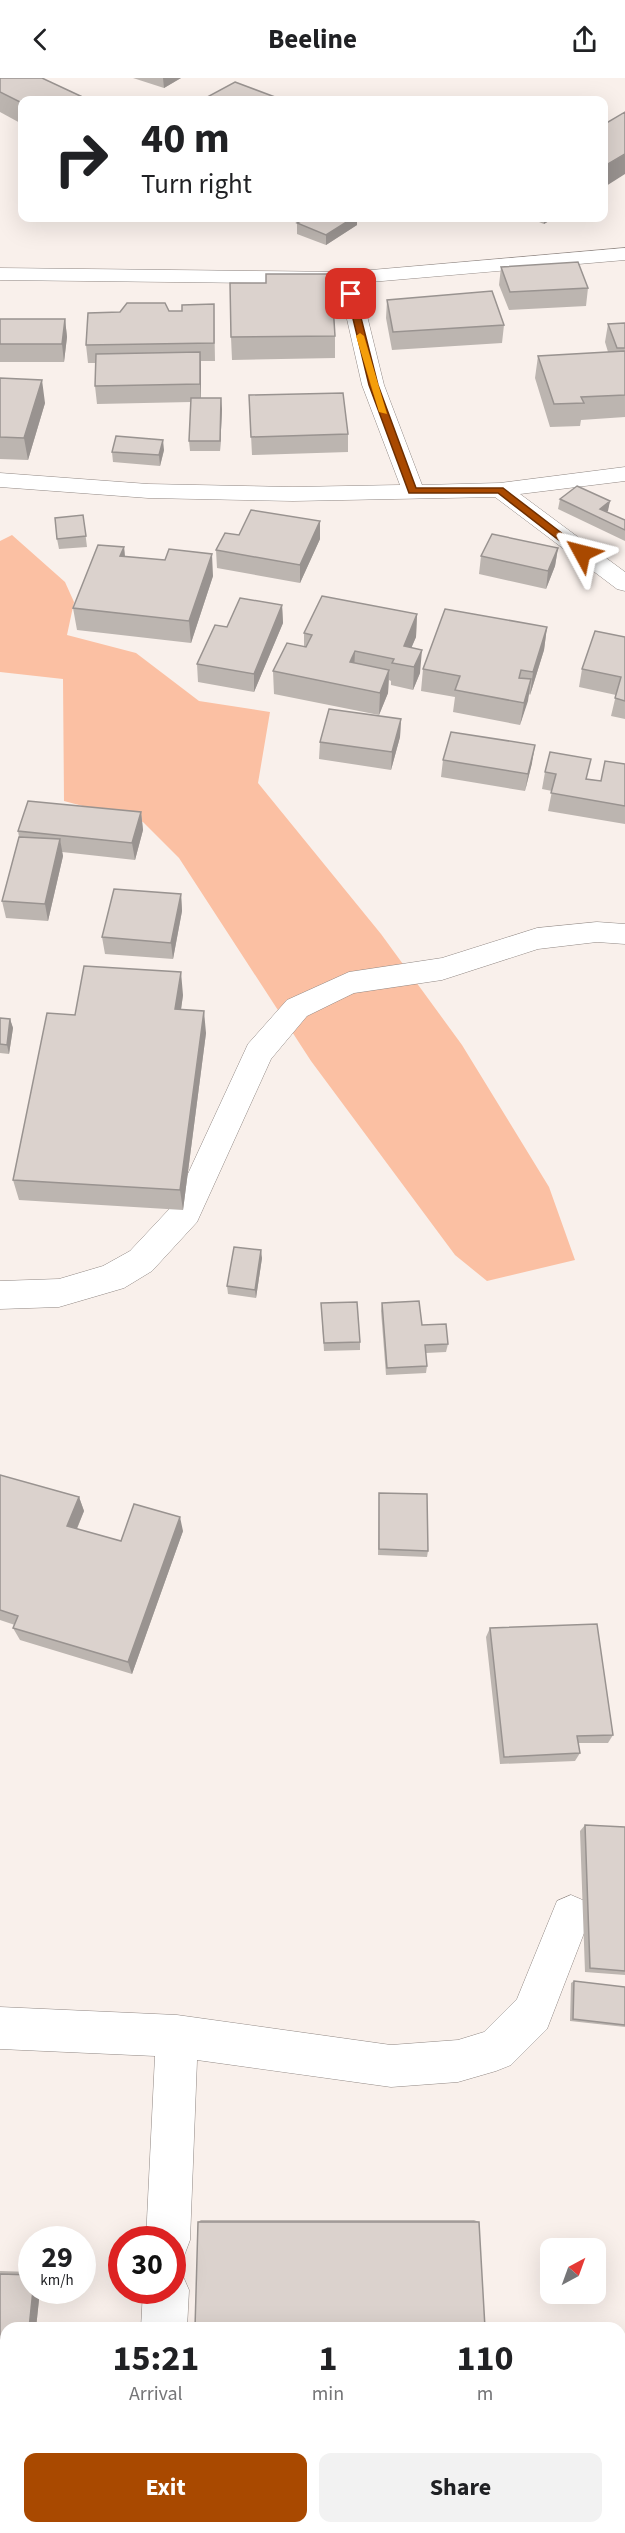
<!DOCTYPE html>
<style>
body{margin:0;font-family:"Source Sans 3",sans-serif;background:#f2f2f2;color:#202124;height:100vh;display:flex;flex-direction:column;font-size:22px;white-space:nowrap}
*{box-sizing:border-box;margin:0}
p{font-size:20px;color:#757577}
.icon{flex:none;width:33px;height:33px;fill:none;stroke:currentColor;stroke-width:2;stroke-linecap:round;stroke-linejoin:round}
.map{position:relative;flex:1;overflow:hidden}
.side{position:absolute;left:0px;top:2244px;width:626px;height:212px;display:flex;flex-direction:column;background:#fff;border-radius:18px 18px 0 0;box-shadow:0 6px 24px #0002}
.side>*{flex:none}
.hud{position:absolute;left:18px;top:18px;width:590px;height:126px;border-radius:12px;box-shadow:0 6px 24px #0002;background:#fff;color:#202124;overflow:hidden}
.needle{width:39px;rotate:41deg}
.controls{position:absolute;left:540px;top:2160px;display:grid;gap:12px}
.controls a{display:grid;place-items:center;width:66px;height:66px;border-radius:12px;background:#fff;box-shadow:0 6px 24px #0002;font-size:30px}
.speed{position:absolute;left:18px;top:2148px;display:flex;gap:12px;font-size:30px;font-weight:700;text-align:center}
.speed>*{display:grid;place-content:center;width:78px;height:78px;border-radius:50%;background:#fff;box-shadow:0 6px 24px #0002;line-height:1}
.speed small{font-size:15px;font-weight:400}
.speed .limit{border:9px solid #d22;background:#fff;color:#111}
.pin{position:absolute;display:grid;place-items:center;width:51px;height:51px;color:#fff;margin:-26px;border-radius:12px;box-shadow:0 3px 9px #0006}
.me{position:absolute;width:66px;margin:-33px;rotate:308deg;stroke-linejoin:round;filter:drop-shadow(0 0 4px #0008)}
.turn{display:flex;align-items:center;gap:21px;height:126px;padding:0 24px;font-size:27px}
.turn .icon{width:78px;height:78px;stroke-width:2.5}
.turn b{display:block;font-size:42px;line-height:51px}
.eta{display:flex;justify-content:space-evenly;align-items:center;height:102px;text-align:center}
.eta b{font-size:36px;font-weight:700;line-height:42px}
.action{display:flex;gap:12px;margin-top:auto;padding:12px 24px}
.action a{flex:1;height:69px;border-radius:12px;background:#a94900;color:#fff;font-size:24px;font-weight:700;line-height:69px;text-align:center}
.action a+a{background:#f2f2f2;color:#202124}
header{display:flex;justify-content:space-between;align-items:center;height:78px;padding:0 24px;background:#fff;font-size:27px;font-weight:700}
.map>svg:first-child{display:block}
.green{fill:#fbc0a3}
.lines{fill:none;stroke-linecap:round;stroke-linejoin:round}
.minor-casing{stroke:#918884;stroke-width:1}
.minor{fill:#fff;fill-rule:evenodd}
.wall{fill:#bcb5b0}
.shaded-wall{fill:#999390}
.building{fill:#dbd2cd;stroke:#999390;stroke-width:1.5}
.route{fill:#a94900;stroke:#6e2f00;stroke-width:1.5}
.slow{fill:#f59e0b}
</style>
<header><svg class="icon" aria-label="back" viewBox="0 0 24 24"><path d="M15 5l-7 7 7 7"/></svg>Beeline<svg class="icon" aria-label="share" viewBox="0 0 24 24"><path d="M12 15V3M7 8l5-5 5 5M5 13v7h14v-7"/></svg></header>
<div class="map">
<svg width="625" height="2455" viewBox="0 0 625 2455">
<rect width="100%" height="100%" fill="#f9f0eb"/>
<path class="green" d="M 12,457 L 65,504 L 74,524 L 67,557 L 136,575 L 199,623 L 270,634 L 258,705 L 381,856 L 462,967 L 549,1109 L 575,1182 L 487,1203 L 455,1177 L 311,983 L 179,780 L 143,744 L 64,723 L 63,601 L 0,594 L 0,463 Z"/>
<g class="lines">
<g class="minor-casing">
<path id="minor" d="M 625,170 L 625,182 L 359,205 L 384,307 L 422,407 L 500,405 L 625,389 L 625,403 L 520,416 L 625,494 L 625,513 L 617,511 L 495,419 L 293,423 L 148,420 L 0,409 L 0,395 L 148,406 L 293,409 L 400,407 L 362,307 L 339,206 L 0,202 L 0,190 L 348,194 Z
M 597,844 L 625,846 L 625,866 L 597,864 L 538,871 L 442,902 L 354,915 L 307,938 L 271,981 L 197,1144 L 152,1193 L 124,1210 L 59,1229 L 0,1231 L 0,1203 L 59,1201 L 103,1188 L 130,1173 L 174,1126 L 248,966 L 287,922 L 349,894 L 442,880 L 537,850 Z
M 571,1817 L 585,1823 L 591,1837 L 547,1951 L 511,1987 L 496,1993 L 458,2004 L 391,2009 L 197,1982 L 190,2162 L 184,2178 L 172,2183 L 172,2162 L 146,2162 L 155,1978 L 0,1971 L 0,1929 L 177,1937 L 391,1967 L 458,1962 L 484,1954 L 517,1921 L 557,1823 Z
M 172,2192 L 182,2196 L 189,2212 L 187,2250 L 141,2250 L 143,2212 L 172,2212 Z
M 131,2450 L 179,2450 L 179,2455 L 131,2455 Z"/>
</g>
<use href="#minor" class="minor"/>
</g>
<path class="wall" d="M 0,0 L 22,22 L 22,46 L 0,34 Z
M 133,0 L 181,0 L 164,10 Z
M 209,18 L 283,22 L 209,22 Z
M 306,140 L 357,140 L 357,147 L 326,167 L 297,156 L 297,145 Z
M 529,140 L 554,140 L 544,146 Z
M 501,189 L 588,210 L 586,228 L 509,232 L 499,207 Z
M 266,205 L 335,258 L 335,280 L 232,282 L 231,259 Z
M 387,222 L 504,247 L 502,265 L 392,272 L 386,240 Z
M 214,226 L 215,283 L 201,283 L 201,320 L 222,331 L 220,373 L 190,373 L 189,363 L 191,324 L 97,326 L 95,308 L 96,285 L 88,285 L 86,267 L 169,233 L 182,233 Z
M 0,241 L 65,241 L 67,259 L 64,284 L 0,284 Z
M 625,245 L 625,339 L 581,342 L 580,348 L 550,349 L 535,300 L 538,278 L 608,274 L 605,264 L 608,246 Z
M 0,300 L 45,325 L 28,382 L 0,381 Z
M 249,317 L 348,356 L 348,374 L 252,377 Z
M 164,372 L 160,388 L 113,384 L 112,374 Z
M 560,421 L 610,423 L 607,434 L 625,442 L 625,463 L 558,431 Z
M 83,437 L 87,469 L 59,471 L 57,461 Z
M 320,443 L 320,461 L 300,505 L 217,490 L 216,472 L 239,457 Z
M 124,469 L 125,478 L 213,498 L 191,565 L 77,552 L 73,530 Z
M 558,470 L 555,488 L 546,511 L 479,496 L 481,478 Z
M 282,527 L 283,545 L 254,614 L 198,604 L 197,586 L 227,549 Z
M 417,536 L 416,559 L 411,570 L 420,595 L 413,612 L 391,607 L 391,603 L 389,602 L 388,615 L 379,637 L 274,616 L 273,593 L 304,569 L 304,555 Z
M 547,549 L 544,572 L 530,617 L 529,616 L 520,647 L 453,634 L 455,619 L 421,613 L 423,591 Z
M 625,559 L 625,641 L 611,638 L 616,617 L 579,609 L 582,591 Z
M 401,641 L 400,659 L 391,692 L 319,681 L 320,664 Z
M 443,682 L 532,685 L 525,713 L 441,699 Z
M 625,686 L 625,746 L 548,733 L 552,713 L 542,711 L 545,694 L 601,703 Z
M 141,734 L 143,752 L 135,782 L 62,774 L 63,778 L 48,843 L 6,840 L 2,823 L 19,759 L 18,753 Z
M 181,816 L 182,833 L 173,881 L 105,876 L 102,859 Z
M 183,917 L 181,931 L 206,955 L 183,1132 L 19,1122 L 13,1102 L 75,937 Z
M 0,940 L 10,941 L 13,950 L 9,976 L 0,975 Z
M 262,1180 L 256,1220 L 228,1216 L 227,1208 Z
M 321,1225 L 360,1264 L 360,1272 L 324,1273 Z
M 382,1225 L 422,1247 L 448,1266 L 446,1274 L 426,1275 L 427,1288 L 426,1295 L 386,1297 L 381,1233 Z
M 0,1398 L 79,1419 L 84,1433 L 77,1451 L 121,1463 L 183,1453 L 132,1596 L 20,1562 L 13,1550 L 15,1547 L 0,1542 Z
M 379,1415 L 428,1473 L 427,1479 L 378,1477 Z
M 490,1550 L 613,1657 L 608,1665 L 578,1665 L 580,1675 L 575,1683 L 500,1686 L 486,1559 Z
M 585,1747 L 625,1749 L 625,1897 L 585,1894 L 580,1753 Z
M 574,1903 L 625,1909 L 625,1949 L 570,1943 L 571,1905 Z
M 201,2142 L 474,2142 L 479,2144 L 198,2144 Z
M 0,2193 L 32,2194 L 32,2212 L 40,2212 L 36,2250 L 6,2250 L 0,2374 Z"/>
<path class="shaded-wall" d="M 163,0 L 181,0 L 164,10 Z
M 625,76 L 625,96 L 603,110 L 603,89 Z
M 353,140 L 357,140 L 357,147 L 326,167 L 326,157 Z
M 544,140 L 554,140 L 544,146 Z
M 65,241 L 67,259 L 64,284 L 62,266 Z
M 200,274 L 201,292 L 201,324 L 200,306 Z
M 42,302 L 45,325 L 28,382 L 24,360 Z
M 221,320 L 222,331 L 220,373 L 220,363 Z
M 163,362 L 164,372 L 160,388 L 159,377 Z
M 610,423 L 608,433 L 599,441 L 600,431 Z
M 320,443 L 320,461 L 300,505 L 300,487 Z
M 124,469 L 126,492 L 120,478 Z
M 558,470 L 555,488 L 546,511 L 548,493 Z
M 212,476 L 213,498 L 191,565 L 189,543 Z
M 282,527 L 283,545 L 254,614 L 254,596 Z
M 417,536 L 416,559 L 404,587 L 404,568 Z
M 547,549 L 544,572 L 530,617 L 533,594 Z
M 422,572 L 420,595 L 413,612 L 414,589 Z
M 355,573 L 354,595 L 350,584 Z
M 389,592 L 388,615 L 379,637 L 380,615 Z
M 531,601 L 528,623 L 520,647 L 524,625 Z
M 401,641 L 400,659 L 391,692 L 392,674 Z
M 535,667 L 532,685 L 525,713 L 528,696 Z
M 141,734 L 143,752 L 135,782 L 132,765 Z
M 60,761 L 63,778 L 48,843 L 45,826 Z
M 181,816 L 182,833 L 173,881 L 171,865 Z
M 181,894 L 183,917 L 178,953 L 175,931 Z
M 204,933 L 206,955 L 183,1132 L 180,1112 Z
M 10,941 L 13,950 L 9,976 L 7,967 Z
M 261,1172 L 262,1180 L 256,1220 L 255,1212 Z
M 79,1419 L 84,1433 L 72,1462 L 67,1448 Z
M 180,1439 L 183,1453 L 132,1596 L 128,1584 Z
M 33,2212 L 40,2212 L 36,2250 L 29,2250 Z"/>
<path class="building" d="M 0,0 L 42,0 L 89,22 L 22,22 L 22,25 L 0,14 Z
M 235,4 L 283,22 L 221,22 L 209,18 Z
M 625,34 L 625,76 L 603,89 L 603,47 Z
M 306,140 L 353,140 L 326,157 L 297,145 Z
M 578,184 L 588,210 L 510,214 L 501,189 Z
M 266,196 L 331,196 L 335,258 L 231,259 L 230,205 L 266,205 Z
M 492,213 L 504,247 L 393,254 L 387,222 Z
M 127,225 L 165,225 L 169,233 L 182,233 L 182,227 L 214,226 L 214,265 L 86,267 L 88,235 L 120,234 Z
M 0,241 L 65,241 L 62,266 L 0,266 Z
M 625,245 L 625,270 L 617,270 L 608,246 Z
M 625,273 L 625,317 L 581,319 L 584,325 L 554,326 L 538,278 Z
M 200,274 L 200,306 L 95,308 L 96,276 Z
M 0,300 L 42,302 L 24,360 L 0,359 Z
M 343,315 L 348,356 L 251,359 L 249,317 Z
M 191,320 L 221,320 L 220,363 L 189,363 Z
M 116,358 L 163,362 L 159,377 L 112,374 Z
M 577,408 L 610,423 L 600,431 L 625,442 L 625,452 L 560,421 Z
M 251,432 L 320,443 L 300,487 L 216,472 L 225,455 L 239,457 Z
M 83,437 L 86,458 L 57,461 L 55,440 Z
M 492,456 L 558,470 L 548,493 L 481,478 Z
M 98,467 L 124,469 L 120,478 L 165,482 L 169,471 L 212,476 L 189,543 L 73,530 Z
M 322,518 L 417,536 L 404,568 L 422,572 L 414,589 L 392,585 L 394,581 L 355,573 L 350,584 L 389,592 L 380,615 L 273,593 L 287,565 L 306,569 L 312,557 L 304,555 Z
M 240,520 L 282,527 L 254,596 L 197,586 L 215,547 L 227,549 Z
M 445,531 L 547,549 L 533,594 L 521,592 L 519,600 L 531,601 L 524,625 L 455,612 L 460,598 L 423,591 Z
M 595,553 L 625,559 L 625,623 L 615,620 L 621,599 L 582,591 Z
M 329,631 L 401,641 L 392,674 L 320,664 Z
M 451,654 L 535,667 L 528,696 L 443,682 Z
M 550,674 L 591,681 L 586,701 L 601,703 L 605,683 L 625,686 L 625,728 L 551,715 L 556,696 L 545,694 Z
M 28,723 L 141,734 L 132,765 L 18,753 Z
M 19,759 L 60,761 L 45,826 L 2,823 Z
M 114,811 L 181,816 L 171,865 L 102,859 Z
M 84,888 L 181,894 L 175,931 L 204,933 L 180,1112 L 13,1102 L 47,935 L 75,937 Z
M 0,940 L 10,941 L 7,967 L 0,966 Z
M 234,1169 L 261,1172 L 255,1212 L 227,1208 Z
M 419,1223 L 422,1247 L 446,1246 L 448,1266 L 425,1267 L 427,1288 L 387,1290 L 382,1225 Z
M 357,1224 L 360,1264 L 324,1265 L 321,1225 Z
M 0,1397 L 79,1419 L 67,1448 L 121,1463 L 134,1426 L 180,1439 L 128,1584 L 13,1550 L 18,1538 L 0,1532 Z
M 379,1415 L 427,1416 L 428,1473 L 379,1471 Z
M 597,1546 L 613,1657 L 577,1658 L 580,1675 L 504,1679 L 490,1550 Z
M 585,1747 L 625,1749 L 625,1893 L 590,1890 Z
M 574,1903 L 625,1909 L 625,1947 L 573,1941 Z
M 198,2144 L 479,2144 L 485,2250 L 195,2250 Z
M 0,2196 L 32,2197 L 32,2212 L 33,2212 L 29,2250 L 6,2250 L 6,2374 L 0,2374 Z"/>
<path class="route" d="M 351,214 L 355,216 L 378,307 L 416,410 L 503,410 L 585,473 L 585,477 L 578,477 L 498,415 L 409,415 L 369,307 L 347,216 Z"/>
<path class="slow" d="M 360,255 L 364,258 L 387,336 L 379,334 L 356,258 Z"/>
</svg>
<div class="controls">
<a><svg class="needle" viewBox="-14 -14 28 28"><path d="M0-13l5 13h-10z" fill="#e53935"/><path d="M0 13l5-13h-10z" fill="#757577"/></svg></a>
</div>
<div class="speed"><div>29<small>km/h</small></div><div class="limit">30</div></div>
<div class="pin" style="left:351px;top:216px;background:#d93025"><svg class="icon" aria-label="arrive" viewBox="0 0 24 24"><path d="M6 21V4h12l-3 4 3 4H6"/></svg></div>
<svg class="me" style="left:582px;top:475px" viewBox="-20 -20 40 40"><path d="M0-17L14 15 0 8-14 15z" fill="#a94900" stroke="#fff" stroke-width="4"/></svg>
<div class="hud">
<div class="turn"><svg class="icon" aria-label="right" viewBox="0 0 24 24"><path d="M7 20v-9h11M14 6l5 5-5 5"/></svg><div><b>40 m</b>Turn right</div></div>
</div>
<section class="side">
<div class="eta">
<div><b>15:21</b><p>Arrival</p></div>
<div><b>1</b><p>min</p></div>
<div><b>110</b><p>m</p></div>
</div>
<div class="action"><a>Exit</a><a>Share</a></div>
</section>
</div>
